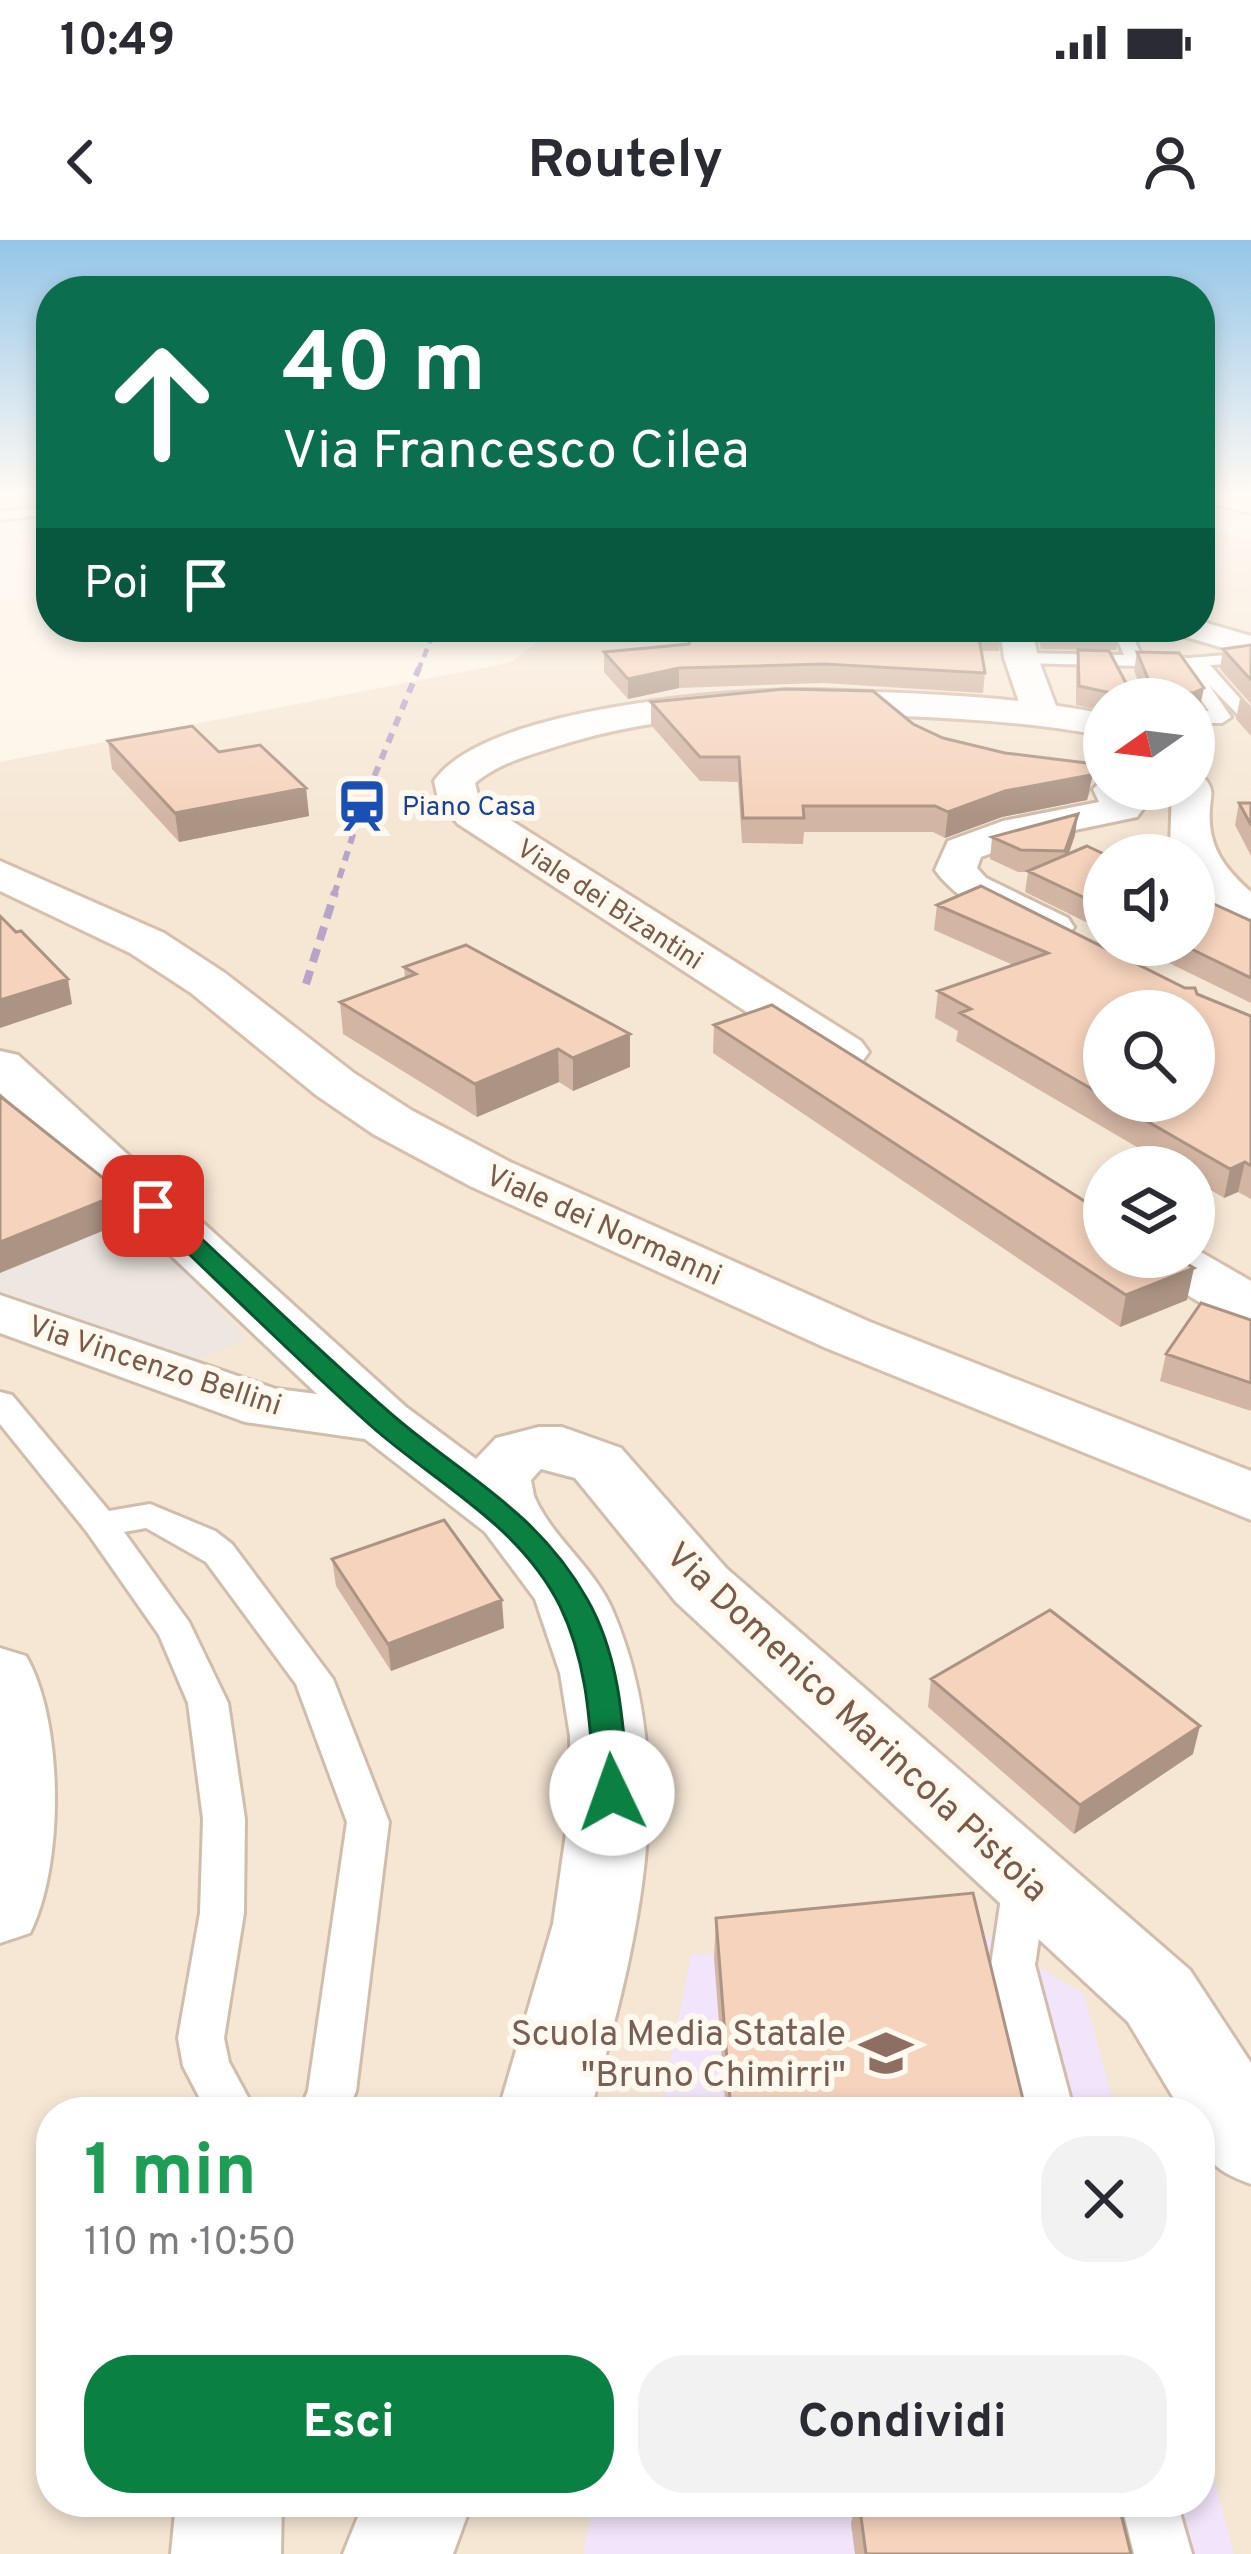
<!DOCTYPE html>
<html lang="it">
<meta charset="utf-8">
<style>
body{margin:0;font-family:Overpass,sans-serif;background:#f2f2f3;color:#2b2b33;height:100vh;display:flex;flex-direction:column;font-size:45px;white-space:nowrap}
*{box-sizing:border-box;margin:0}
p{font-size:39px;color:#7c7c81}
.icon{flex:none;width:66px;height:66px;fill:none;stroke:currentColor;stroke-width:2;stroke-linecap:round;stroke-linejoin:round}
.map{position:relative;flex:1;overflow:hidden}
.sheet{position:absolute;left:36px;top:1857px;width:1179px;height:420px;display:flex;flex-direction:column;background:#fff;border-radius:48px;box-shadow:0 6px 18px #0003}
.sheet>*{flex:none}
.banner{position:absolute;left:36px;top:36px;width:1179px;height:366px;border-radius:48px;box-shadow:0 6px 18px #0003;background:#0b6e4f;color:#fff;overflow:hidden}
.needle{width:78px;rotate:256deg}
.fabs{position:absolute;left:1083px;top:438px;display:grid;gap:24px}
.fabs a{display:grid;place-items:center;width:132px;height:132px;border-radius:50%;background:#fff;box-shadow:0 6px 18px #0003;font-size:60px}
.pin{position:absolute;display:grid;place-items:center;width:102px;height:102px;color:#fff;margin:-51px;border-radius:24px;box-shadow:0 6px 18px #0006}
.me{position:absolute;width:132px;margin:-66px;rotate:357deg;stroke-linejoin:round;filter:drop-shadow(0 0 9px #0008)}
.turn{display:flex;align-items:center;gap:42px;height:252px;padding:0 48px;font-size:54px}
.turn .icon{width:156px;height:156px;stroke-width:2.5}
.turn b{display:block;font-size:84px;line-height:102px}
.then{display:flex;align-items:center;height:114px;padding:0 48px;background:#0003;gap:24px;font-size:45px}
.round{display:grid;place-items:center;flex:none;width:126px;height:126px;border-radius:48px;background:#f2f2f3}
.head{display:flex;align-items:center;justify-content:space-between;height:204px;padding:0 48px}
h1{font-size:72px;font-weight:700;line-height:90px;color:#1e9e55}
.cta{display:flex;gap:24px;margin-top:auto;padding:24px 48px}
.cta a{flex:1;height:138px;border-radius:48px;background:#0b8043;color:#fff;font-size:48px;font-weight:700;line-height:138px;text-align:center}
.cta a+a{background:#f2f2f3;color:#2b2b33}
.status{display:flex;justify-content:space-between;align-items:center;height:84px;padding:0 60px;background:#fff;direction:ltr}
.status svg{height:33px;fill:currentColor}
header{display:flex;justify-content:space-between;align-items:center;height:156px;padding:0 48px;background:#fff;font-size:54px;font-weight:700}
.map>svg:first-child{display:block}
.residential{fill:#f6e7d5;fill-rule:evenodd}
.industrial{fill:#eee7e1}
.education{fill:#f2e4fa}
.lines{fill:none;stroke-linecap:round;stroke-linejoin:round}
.lane-casing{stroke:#d1bdab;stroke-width:6}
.street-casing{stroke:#d1bdab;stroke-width:6}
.secondary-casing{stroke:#d7bfab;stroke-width:6}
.lane{fill:#fff;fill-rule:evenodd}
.street{fill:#fff;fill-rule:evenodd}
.secondary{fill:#fff;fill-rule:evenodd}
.rail-far2{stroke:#b8a4c9;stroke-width:4.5;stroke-dasharray:9 6;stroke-linecap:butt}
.rail-far1{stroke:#b8a4c9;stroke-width:6;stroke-dasharray:10 8;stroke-linecap:butt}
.rail{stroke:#b8a4c9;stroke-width:8;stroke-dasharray:14 9;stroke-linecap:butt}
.wall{fill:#d3b5a3;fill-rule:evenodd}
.shaded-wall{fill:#ac9484}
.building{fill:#f5d3bd;stroke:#ac9484;stroke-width:3}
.route{fill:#0b8043;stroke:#07532c;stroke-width:3}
.labels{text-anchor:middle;stroke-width:12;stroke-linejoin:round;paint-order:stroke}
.far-transit-label{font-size:27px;fill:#164399;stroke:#fff9ef;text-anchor:start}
.far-street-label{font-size:27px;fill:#7a5b49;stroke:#fff9ef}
.street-label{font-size:30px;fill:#7a5b49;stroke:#fff9ef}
.near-street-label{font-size:36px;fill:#7a5b49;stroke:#fff9ef}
.near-education-label{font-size:36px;fill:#785e54;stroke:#fff9ef;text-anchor:end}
</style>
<div class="status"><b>10:49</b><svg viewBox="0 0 49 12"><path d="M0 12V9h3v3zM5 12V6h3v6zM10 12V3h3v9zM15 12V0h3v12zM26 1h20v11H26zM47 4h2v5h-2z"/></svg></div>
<header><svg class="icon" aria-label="back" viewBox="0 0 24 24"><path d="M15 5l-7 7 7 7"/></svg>Routely<svg class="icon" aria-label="person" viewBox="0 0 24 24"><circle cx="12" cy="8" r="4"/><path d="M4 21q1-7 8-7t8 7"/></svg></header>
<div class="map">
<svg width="1251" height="2314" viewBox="0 0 1251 2314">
<rect width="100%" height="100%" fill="#fef5e7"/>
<path class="residential" d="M 1200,288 L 1251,300 L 1251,2314 L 0,2314 L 0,522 L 512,422 L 556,387 L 1200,387 ZM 1104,459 L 1194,459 L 1194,549 L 1104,549 ZM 1104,615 L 1194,615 L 1194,705 L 1104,705 ZM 1104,771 L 1194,771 L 1194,861 L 1104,861 ZM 1104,927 L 1194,927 L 1194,1017 L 1104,1017 ZM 51,1872 L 1200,1872 L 1200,2262 L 51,2262 Z"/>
<path class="industrial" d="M 15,880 L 139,982 L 247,1099 L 190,1124 L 0,1059 L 0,885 Z"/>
<path class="education" d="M 974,1689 L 1084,1754 L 1116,1872 L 661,1872 L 691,1715 Z
M 1200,2187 L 1234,2314 L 584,2314 L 592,2262 L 1200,2262 Z"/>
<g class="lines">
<g class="lane-casing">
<path id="lane" d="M 51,266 L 51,274 L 0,280 L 0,272 Z
M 1112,387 L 1128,387 L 1142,416 L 1189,418 L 1251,413 L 1251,423 L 1210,425 L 1251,471 L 1251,488 L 1209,445 L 1231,477 L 1222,483 L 1194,483 L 1194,471 L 1209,471 L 1178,427 L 1021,423 L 1012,418 L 1021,413 L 1124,415 Z
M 0,1152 L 12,1155 L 109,1271 L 150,1264 L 215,1291 L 232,1304 L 333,1439 L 389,1582 L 356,1851 L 347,1872 L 299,1872 L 308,1851 L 347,1582 L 296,1444 L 206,1322 L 146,1288 L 124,1292 L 189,1382 L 228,1463 L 245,1579 L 244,1673 L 224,1798 L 229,1822 L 256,1872 L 207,1872 L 183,1826 L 178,1798 L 200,1673 L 203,1579 L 188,1463 L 159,1395 L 87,1292 L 0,1184 Z
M 1026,1621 L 1041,1626 L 1048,1638 L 1035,1725 L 1074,1872 L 1026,1872 L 991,1725 L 1004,1638 L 1011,1626 Z
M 176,2262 L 282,2262 L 281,2314 L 171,2314 Z
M 1121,2262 L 1177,2262 L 1192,2314 L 1134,2314 Z"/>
</g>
<g class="street-casing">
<path id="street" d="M 1200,381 L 1251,396 L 1251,416 L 1176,394 L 1171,387 L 1200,387 Z
M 1000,387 L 1032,387 L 1038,418 L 1059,474 L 1054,482 L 1028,482 L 1023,474 L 1004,418 Z
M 1104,539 L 1104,549 L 1131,549 L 1143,569 L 1137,577 L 1027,600 L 981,617 L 977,628 L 986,638 L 1068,678 L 1074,687 L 1068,696 C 1030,706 956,661 935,630 L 948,601 L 1003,581 L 1099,562 L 1093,549 Z
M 0,811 L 18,815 L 406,1167 L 476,1219 L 496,1198 L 539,1187 L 562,1187 L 621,1208 L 726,1328 L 1190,1730 L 1251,1823 L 1251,1944 C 1210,1929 1200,1917 1200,1872 L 1182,1872 L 1128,1782 L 676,1362 L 575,1238 L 541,1229 L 531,1240 L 534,1256 C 552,1298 593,1326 612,1369 C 683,1533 636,1708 590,1872 L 498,1872 L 553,1684 L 571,1559 L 570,1496 L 560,1433 L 535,1359 L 485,1292 L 365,1199 L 245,1182 L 0,1093 L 0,1055 L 276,1149 L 317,1154 L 0,853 Z
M 0,1408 L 26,1416 C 64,1482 64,1626 30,1693 L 0,1703 Z
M 364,2262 L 472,2262 L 453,2314 L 343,2314 Z"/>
</g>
<g class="secondary-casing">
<path id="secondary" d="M 1200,252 L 1251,255 L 1251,273 L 1200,261 Z
M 814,450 C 910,453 1009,455 1104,474 L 1104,496 C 1038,483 971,479 903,476 C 785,470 672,470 558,506 C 529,515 499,523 475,543 L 479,559 L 488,566 L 861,801 L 869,812 L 861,823 L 843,827 L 825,823 L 458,584 L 439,563 L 434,541 C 484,468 728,449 814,450 Z
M 1194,537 L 1206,540 C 1214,551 1211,555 1210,568 C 1207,606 1224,628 1251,652 L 1251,689 C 1227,683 1210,665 1194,647 L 1194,615 L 1174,615 L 1170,607 L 1172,549 L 1194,549 Z
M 0,621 L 164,693 L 225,733 L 354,833 L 411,870 L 510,922 L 870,1082 L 1251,1231 L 1251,1280 L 826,1108 L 470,946 L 373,894 L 316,855 L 191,753 L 130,713 L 0,651 Z
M 1194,1008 L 1251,1041 L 1251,1086 L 1229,1080 L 1146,1030 L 1137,1017 L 1194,1017 Z"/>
</g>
<use href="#lane" class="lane"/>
<use href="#street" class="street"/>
<use href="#secondary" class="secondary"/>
<path class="rail-far2" d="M 418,431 L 436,387"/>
<path class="rail-far1" d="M 334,655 L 362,566 L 419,428"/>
<path class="rail" d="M 306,744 L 335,652"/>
</g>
<path class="wall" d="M 1036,387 L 1117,387 L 1119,391 L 1116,410 L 1041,409 Z
M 1001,392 L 999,411 L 983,411 L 985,433 L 983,453 L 823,443 L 679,448 L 628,459 L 604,432 L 604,412 L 689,404 Z
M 1251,405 L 1251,464 L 1220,429 L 1223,409 Z
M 1078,410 L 1127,445 L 1139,443 L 1134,431 L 1137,412 L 1179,413 L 1200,466 L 1194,470 L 1194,459 L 1104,459 L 1104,471 L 1076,465 L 1076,429 Z
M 1240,459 L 1251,466 L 1251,496 L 1236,479 Z
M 651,462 L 913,484 L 943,498 L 1091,549 L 1087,560 L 1002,577 L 945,598 L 933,592 L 804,592 L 803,604 L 742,603 L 738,542 L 700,541 L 651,485 Z
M 108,501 L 219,512 L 306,548 L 309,576 L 179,602 L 112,529 Z
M 1239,563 L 1251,563 L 1251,616 L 1235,585 Z
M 1075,595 L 1069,614 L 1104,615 L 1104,691 L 1025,652 L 1028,632 L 1018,632 L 990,619 L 992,597 Z
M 937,665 L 1197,754 L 1251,776 L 1251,959 L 1238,952 L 1224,958 L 1194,940 L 1194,927 L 1171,927 L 956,801 L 958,791 L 935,778 L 938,751 L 1013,725 L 934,690 ZM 1104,771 L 1194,861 L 1104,861 Z
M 1251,681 L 1251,763 L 1132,705 L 1194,705 Z
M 404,727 L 630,794 L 630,827 L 573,851 L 559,842 L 477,877 L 343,794 L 340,762 L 405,738 Z
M 714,785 L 1104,1017 L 1187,1060 L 1120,1087 L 713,813 Z
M 1251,1080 L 1251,1171 L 1160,1141 L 1166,1114 Z
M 332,1319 L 504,1388 L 391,1431 L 336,1346 Z
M 931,1439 L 1193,1514 L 1074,1594 L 928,1467 Z
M 716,1678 L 1026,1872 L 726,1872 L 714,1718 Z
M 855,2262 L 1118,2262 L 1131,2314 L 855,2314 L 851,2284 Z"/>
<path class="shaded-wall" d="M 679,428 L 679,448 L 628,459 L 628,439 Z
M 1204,448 L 1200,466 L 1194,470 L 1193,453 Z
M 1095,524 L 1087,560 L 1002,577 L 945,598 L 948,572 L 1005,551 Z
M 306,548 L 309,576 L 179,602 L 175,573 Z
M 1078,574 L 1075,595 L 1062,632 L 1065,611 Z
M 68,739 L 72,764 L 0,788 L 0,760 Z
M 630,794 L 630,827 L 573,851 L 573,818 Z
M 558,809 L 559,842 L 477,877 L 475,844 Z
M 1245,922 L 1238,952 L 1224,958 L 1230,929 Z
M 122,953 L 127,981 L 0,1033 L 0,1002 Z
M 1194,1028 L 1187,1060 L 1120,1087 L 1126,1055 Z
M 502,1360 L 504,1388 L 391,1431 L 388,1404 Z
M 1200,1486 L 1193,1514 L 1074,1594 L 1080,1565 Z"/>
<path class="building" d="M 692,387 L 1000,387 L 1001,392 L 983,391 L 984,398 L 979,398 L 985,433 L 824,424 L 679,428 L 628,439 L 604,412 L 689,404 Z
M 1043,387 L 1117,387 L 1119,391 L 1043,390 Z
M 1251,405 L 1251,440 L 1223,409 Z
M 1078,410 L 1109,411 L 1127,445 L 1149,441 L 1137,412 L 1179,413 L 1204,448 L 1193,453 L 1111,453 L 1079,446 Z
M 784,449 L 873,451 L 913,484 L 943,498 L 1005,513 L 1095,524 L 1091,535 L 1005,551 L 948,572 L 935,566 L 803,566 L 804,578 L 743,578 L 739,517 L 700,517 L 651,462 Z
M 192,486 L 219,512 L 260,505 L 306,548 L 175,573 L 108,501 Z
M 1239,563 L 1251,563 L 1251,585 Z
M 1078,574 L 1065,611 L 1021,610 L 992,597 Z
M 1087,606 L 1106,615 L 1104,615 L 1104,667 L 1028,631 Z
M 981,646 L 1185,748 L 1195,748 L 1197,754 L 1251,776 L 1251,926 L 1245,922 L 1230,929 L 1112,861 L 1194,861 L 1194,771 L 1104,771 L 1104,856 L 960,773 L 971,769 L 938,751 L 1048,713 L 937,665 Z
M 1194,655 L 1251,681 L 1251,738 L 1183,705 L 1194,705 Z
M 0,676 L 16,692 L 21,691 L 68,739 L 0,760 Z
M 466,705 L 630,794 L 573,818 L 558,809 L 475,844 L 340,762 L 416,734 L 404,727 Z
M 772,765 L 1086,962 L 1104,965 L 1104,1017 L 1175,1017 L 1194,1028 L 1126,1055 L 714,785 Z
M 0,856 L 122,953 L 0,1002 Z
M 1201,1063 L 1251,1080 L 1251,1143 L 1166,1114 Z
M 444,1280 L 502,1360 L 388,1404 L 332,1319 Z
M 1050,1370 L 1200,1486 L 1080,1565 L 931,1439 Z
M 973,1653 L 1026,1872 L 731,1872 L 716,1678 Z
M 859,2262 L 1118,2262 L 1131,2314 L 866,2314 Z"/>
<linearGradient id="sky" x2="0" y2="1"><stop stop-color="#95c6e8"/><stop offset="0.44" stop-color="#fffaf4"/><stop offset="1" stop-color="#fffaf4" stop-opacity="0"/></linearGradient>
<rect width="1251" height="576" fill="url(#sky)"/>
<path class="route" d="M 153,959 L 161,961 C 237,1031 311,1104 389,1172 C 462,1236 536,1269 587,1359 C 621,1418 623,1487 629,1553 L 624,1563 L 612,1567 L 600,1563 L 595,1553 C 590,1489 589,1426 560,1366 C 519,1284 435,1243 370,1185 C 293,1116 219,1042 144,971 L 141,966 Z"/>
<defs>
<g id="station-bare" transform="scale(4.14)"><path d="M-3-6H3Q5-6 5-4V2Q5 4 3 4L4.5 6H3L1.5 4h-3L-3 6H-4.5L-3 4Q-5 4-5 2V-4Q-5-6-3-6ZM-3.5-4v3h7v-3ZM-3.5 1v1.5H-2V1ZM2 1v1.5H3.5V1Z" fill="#1a4fb4" stroke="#fff9ef" stroke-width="2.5" paint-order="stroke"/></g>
<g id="school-bare" transform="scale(4.14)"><path d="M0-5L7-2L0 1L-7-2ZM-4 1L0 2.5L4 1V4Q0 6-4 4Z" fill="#8d6e63" stroke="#fff9ef" stroke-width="2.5" paint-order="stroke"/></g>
</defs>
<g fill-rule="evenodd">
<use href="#station-bare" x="362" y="566"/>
<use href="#school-bare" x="886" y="1813"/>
</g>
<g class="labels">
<g class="far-transit-label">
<text x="402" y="575">Piano Casa</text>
</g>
<g class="far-street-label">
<text transform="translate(610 664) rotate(33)" y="9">Viale dei Bizantini</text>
</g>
<g class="street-label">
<text transform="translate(604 985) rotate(24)" y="10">Viale dei Normanni</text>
<text transform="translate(155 1125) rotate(18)" y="10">Via Vincenzo Bellini</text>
</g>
<g class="near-street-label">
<text transform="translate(858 1481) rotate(43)" y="13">Via Domenico Marincola Pistoia</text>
</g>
<g class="near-education-label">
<text x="846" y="1805">Scuola Media Statale<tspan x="846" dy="41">"Bruno Chimirri"</tspan></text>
</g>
</g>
</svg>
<div class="fabs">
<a><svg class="needle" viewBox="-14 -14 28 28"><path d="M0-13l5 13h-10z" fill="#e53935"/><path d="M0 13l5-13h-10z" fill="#7c7c81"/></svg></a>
<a><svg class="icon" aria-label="sound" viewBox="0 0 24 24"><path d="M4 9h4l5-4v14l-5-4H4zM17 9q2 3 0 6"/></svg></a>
<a><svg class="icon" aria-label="search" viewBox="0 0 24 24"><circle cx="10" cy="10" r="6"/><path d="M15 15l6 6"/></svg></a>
<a><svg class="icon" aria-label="layers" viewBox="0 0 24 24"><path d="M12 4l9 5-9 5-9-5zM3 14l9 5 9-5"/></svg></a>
</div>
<div class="pin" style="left:153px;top:966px;background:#d93025"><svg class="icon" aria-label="arrive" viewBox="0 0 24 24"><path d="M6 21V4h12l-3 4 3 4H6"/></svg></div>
<svg class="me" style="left:612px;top:1553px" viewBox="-20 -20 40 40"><circle r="19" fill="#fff"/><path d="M0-13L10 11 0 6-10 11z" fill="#0b8043"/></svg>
<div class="banner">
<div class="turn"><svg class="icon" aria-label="ahead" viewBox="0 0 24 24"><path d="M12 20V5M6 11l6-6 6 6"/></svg><div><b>40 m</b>Via Francesco Cilea</div></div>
<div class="then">Poi<svg class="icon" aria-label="arrive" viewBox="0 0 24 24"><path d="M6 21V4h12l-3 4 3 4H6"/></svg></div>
</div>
<section class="sheet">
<div class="head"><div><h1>1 min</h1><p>110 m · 10:50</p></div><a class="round"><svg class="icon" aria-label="close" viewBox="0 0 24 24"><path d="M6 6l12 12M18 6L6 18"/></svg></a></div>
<div class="cta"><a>Esci</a><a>Condividi</a></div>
</section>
</div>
